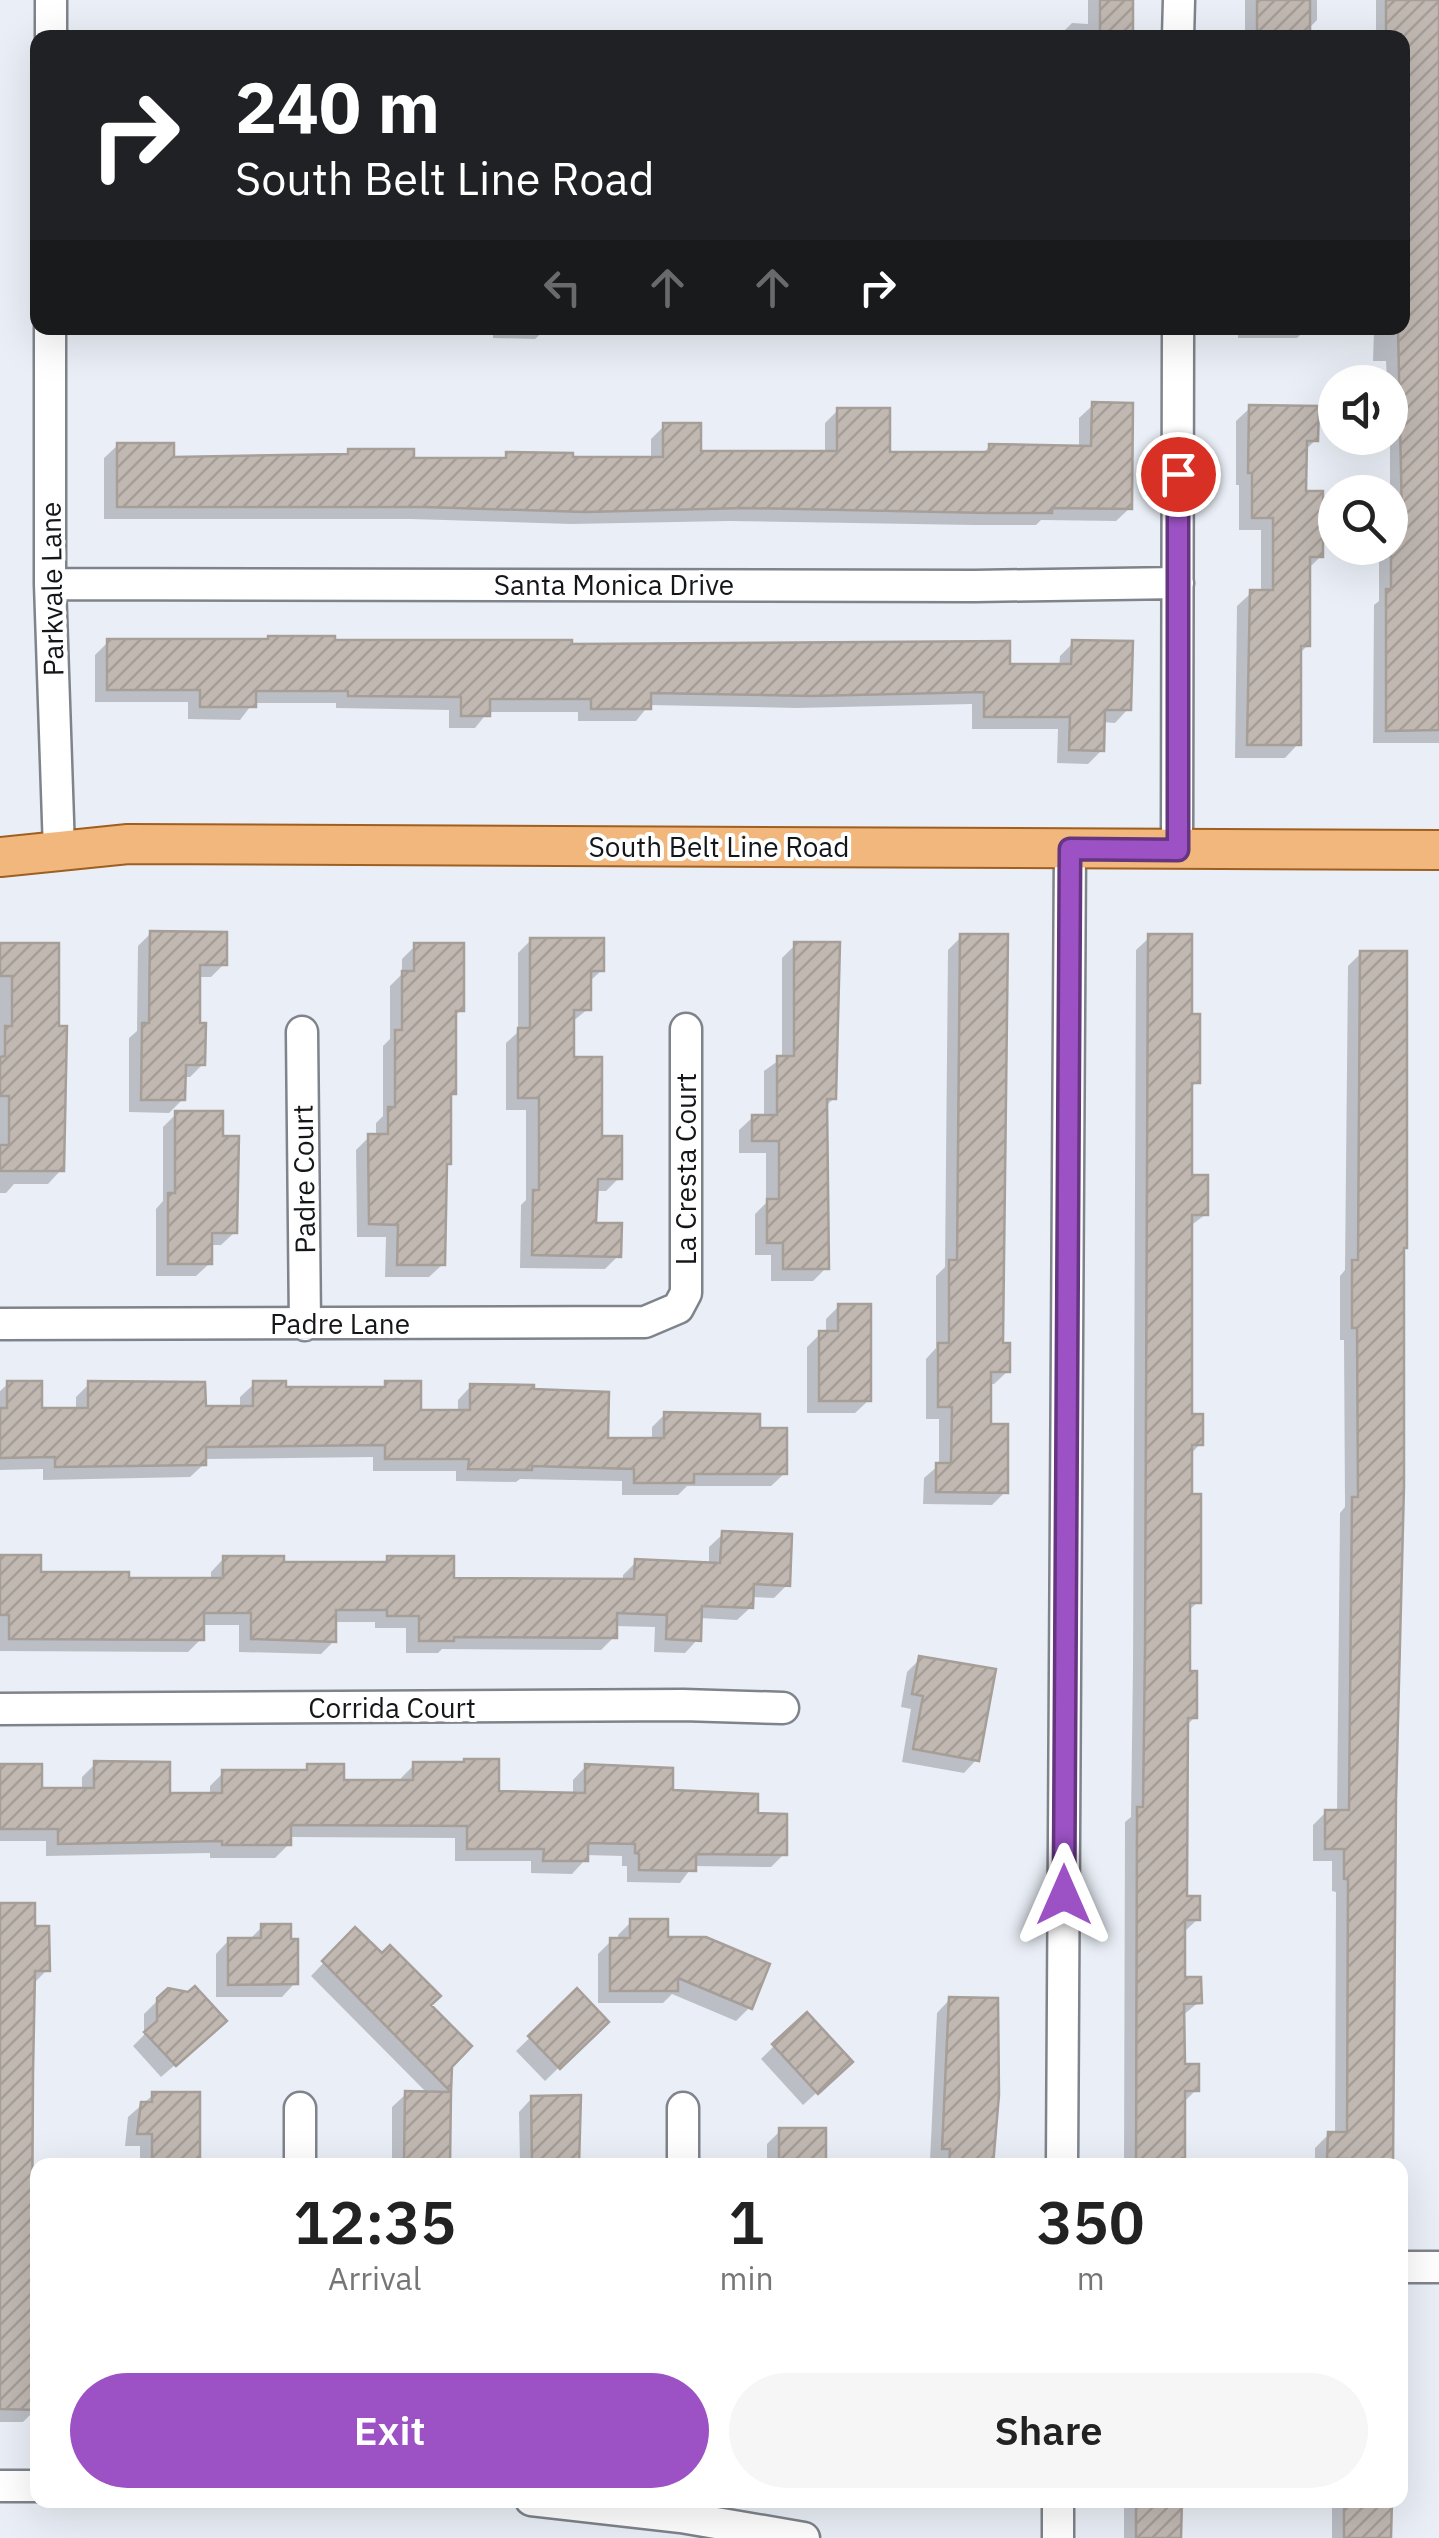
<!DOCTYPE html>
<style>
body{margin:0;font-family:"IBM Plex Sans",sans-serif;background:#f6f6f6;color:#222;height:100vh;display:flex;flex-direction:column;font-size:38px;white-space:nowrap}
*{box-sizing:border-box;margin:0}
p{font-size:32px;color:#767676}
.icon{flex:none;width:55px;height:55px;fill:none;stroke:currentColor;stroke-width:2;stroke-linecap:round;stroke-linejoin:round}
.map{position:relative;flex:1;overflow:hidden}
.drawer{position:absolute;left:30px;top:2158px;width:1378px;height:350px;display:flex;flex-direction:column;background:#fff;border-radius:20px;box-shadow:0 10px 40px #0002}
.drawer>*{flex:none}
.hud{position:absolute;left:30px;top:30px;width:1380px;height:305px;border-radius:20px;box-shadow:0 10px 40px #0002;background:#202124;color:#fff;overflow:hidden}
.fabs{position:absolute;left:1318px;top:365px;display:grid;gap:20px}
.fabs a{display:grid;place-items:center;width:90px;height:90px;border-radius:50%;background:#fff;box-shadow:0 10px 40px #0002;font-size:50px}
.pin{position:absolute;display:grid;place-items:center;width:85px;height:85px;color:#fff;margin:-42px;border:5px solid #fff;border-radius:50%;box-shadow:0 2px 10px #0007}
.me{position:absolute;width:110px;margin:-55px;rotate:0deg;stroke-linejoin:round;filter:drop-shadow(0 0 8px #0008)}
.turn{display:flex;align-items:center;gap:35px;height:210px;padding:0 40px;font-size:45px}
.turn .icon{width:130px;height:130px;stroke-width:2.5}
.turn b{display:block;font-size:70px;line-height:85px}
.lanes{display:flex;align-items:center;height:95px;padding:0 40px;background:#0003;justify-content:center;gap:50px;direction:ltr}
.lanes .off{opacity:.35}
.eta{display:flex;justify-content:space-evenly;align-items:center;height:170px;text-align:center}
.eta b{font-size:60px;font-weight:600;line-height:70px}
.primary-button{display:flex;gap:20px;margin-top:auto;padding:20px 40px}
.primary-button a{flex:1;height:115px;border-radius:60px;background:#9c52c5;color:#fff;font-size:40px;font-weight:600;line-height:115px;text-align:center}
.primary-button a+a{background:#f6f6f6;color:#222}
.map>svg:first-child{display:block}
.shadow{fill:#0003}
.building{fill:url(#building-hatch);stroke:#a69e98;stroke-width:2.5}
.lines{fill:none;stroke-linecap:round;stroke-linejoin:round}
.minor-casing{stroke:#7f838b;stroke-width:35}
.major-casing{stroke:#9e5f20;stroke-width:42}
.minor{stroke:#fff;stroke-width:30}
.major{stroke:#f2b77c;stroke-width:38}
.route-casing{stroke:#653580;stroke-width:25}
.route{stroke:#9c52c5;stroke-width:18}
.labels{text-anchor:middle;stroke-width:8;stroke-linejoin:round;paint-order:stroke}
.street-label{font-size:28px;fill:#141619;stroke:#fff}
</style>
<div class="map">
<svg width="1439" height="2538" viewBox="0 0 1439 2538">
<defs>
<pattern id="building-hatch" width="6" height="6" patternUnits="userSpaceOnUse" patternTransform="scale(2.5)"><rect width="6" height="6" fill="#c1b8b2"/><path d="M-1 1l2-2M0 6l6-6M5 7l2-2" fill="none" stroke="#a59d98"/></pattern>
</defs>
<rect width="100%" height="100%" fill="#eaeff7"/>
<path class="shadow" d="M 1088,0 L 1131,0 L 1131,38 L 986,38 L 992,31 L 1064,31 L 1072,23 L 1088,24 Z
M 1245,0 L 1317,0 L 1317,20 L 1308,29 L 1308,38 L 1245,38 Z
M 1376,0 L 1439,0 L 1439,743 L 1373,743 L 1374,605 L 1379,601 L 1379,548 L 1390,548 L 1390,382 L 1387,382 L 1386,361 L 1373,361 L 1374,328 L 1402,328 L 1402,38 L 1376,38 Z
M 333,34 L 333,38 L 190,38 L 190,37 Z
M 493,328 L 547,328 L 535,339 L 493,338 Z
M 1238,328 L 1308,328 L 1297,338 L 1238,338 Z
M 1093,405 L 1130,508 L 1116,521 L 1041,520 L 1036,525 L 974,525 L 729,521 L 571,524 L 411,519 L 104,519 L 104,458 L 118,445 L 172,459 L 345,456 L 349,452 L 412,460 L 502,460 L 507,455 L 651,459 L 651,439 L 664,426 L 698,454 L 825,454 L 825,423 L 838,410 L 887,455 L 981,455 L 990,446 L 1079,448 L 1079,418 Z
M 1250,408 L 1316,440 L 1304,451 L 1304,493 L 1321,556 L 1308,569 L 1308,645 L 1298,655 L 1298,744 L 1285,758 L 1235,758 L 1237,606 L 1251,593 L 1261,593 L 1261,530 L 1239,530 L 1239,485 L 1236,485 L 1236,421 Z
M 108,642 L 570,646 L 1008,667 L 1059,667 L 1060,656 L 1073,643 L 1128,709 L 1115,723 L 1102,722 L 1102,750 L 1088,764 L 1057,763 L 1058,729 L 972,729 L 972,704 L 797,708 L 649,705 L 636,721 L 578,721 L 578,712 L 488,712 L 475,728 L 449,728 L 449,710 L 336,708 L 336,703 L 253,703 L 240,720 L 188,719 L 188,702 L 95,702 L 95,655 Z
M 151,933 L 224,964 L 211,977 L 198,977 L 197,1026 L 203,1064 L 190,1077 L 183,1077 L 183,1099 L 169,1113 L 129,1112 L 129,1038 L 137,1031 L 138,946 Z
M 961,937 L 1000,1345 L 1008,1371 L 994,1384 L 988,1384 L 988,1426 L 1005,1492 L 992,1505 L 923,1504 L 924,1478 L 939,1465 L 939,1419 L 926,1419 L 926,1359 L 936,1348 L 936,1276 L 945,1267 L 948,950 Z
M 1150,937 L 1189,1016 L 1197,1082 L 1189,1089 L 1189,1177 L 1206,1214 L 1189,1227 L 1189,1416 L 1200,1444 L 1189,1456 L 1198,1602 L 1187,1612 L 1187,1673 L 1195,1717 L 1186,1726 L 1184,1898 L 1198,1919 L 1184,1932 L 1183,1979 L 1199,2002 L 1182,2016 L 1183,2066 L 1196,2090 L 1182,2104 L 1180,2165 L 1124,2165 L 1125,1822 L 1131,1817 L 1133,1665 L 1136,950 Z
M 531,940 L 602,970 L 588,983 L 588,1009 L 572,1022 L 572,1060 L 600,1138 L 619,1178 L 606,1191 L 595,1191 L 594,1225 L 618,1256 L 605,1269 L 520,1268 L 521,1205 L 526,1200 L 526,1110 L 506,1110 L 506,1043 L 518,1032 L 518,953 Z
M 795,945 L 834,1098 L 824,1108 L 826,1268 L 813,1281 L 771,1281 L 771,1255 L 755,1255 L 755,1214 L 766,1203 L 766,1153 L 739,1153 L 739,1130 L 753,1117 L 764,1117 L 764,1071 L 782,1058 L 782,958 Z
M 0,946 L 56,946 L 61,1170 L 48,1184 L 14,1184 L 6,1193 L 0,1193 Z
M 415,946 L 461,1010 L 453,1018 L 453,1093 L 448,1098 L 443,1264 L 429,1277 L 385,1277 L 386,1237 L 357,1237 L 356,1150 L 369,1137 L 376,1137 L 376,1123 L 383,1116 L 383,1046 L 390,1039 L 390,986 L 402,974 L 402,959 Z
M 1361,953 L 1401,1250 L 1390,2165 L 1315,2165 L 1315,2148 L 1329,2134 L 1335,2134 L 1336,1892 L 1332,1891 L 1332,1861 L 1313,1861 L 1313,1825 L 1326,1812 L 1337,1812 L 1340,1513 L 1345,1507 L 1344,1340 L 1340,1340 L 1340,1276 L 1345,1270 L 1348,966 Z
M 176,1114 L 235,1232 L 221,1245 L 210,1245 L 210,1263 L 196,1276 L 156,1276 L 156,1209 L 163,1201 L 163,1127 Z
M 839,1306 L 869,1400 L 855,1413 L 807,1413 L 807,1347 L 820,1334 L 826,1334 L 826,1319 Z
M 8,1384 L 39,1410 L 76,1410 L 76,1397 L 89,1384 L 203,1409 L 240,1409 L 240,1397 L 254,1384 L 284,1389 L 381,1389 L 386,1384 L 419,1412 L 458,1412 L 458,1400 L 471,1386 L 605,1441 L 652,1441 L 652,1427 L 665,1414 L 758,1431 L 785,1473 L 771,1486 L 687,1486 L 678,1495 L 622,1495 L 622,1481 L 520,1479 L 516,1482 L 456,1481 L 456,1471 L 373,1471 L 373,1457 L 204,1459 L 204,1464 L 190,1477 L 43,1480 L 43,1469 L 0,1470 L 0,1391 Z
M 723,1534 L 788,1584 L 774,1598 L 751,1597 L 751,1607 L 737,1620 L 699,1618 L 698,1639 L 685,1653 L 654,1652 L 655,1627 L 614,1626 L 614,1637 L 601,1650 L 442,1649 L 438,1653 L 406,1653 L 406,1628 L 375,1628 L 375,1622 L 334,1622 L 334,1641 L 321,1654 L 239,1652 L 239,1625 L 201,1625 L 201,1639 L 188,1652 L 0,1651 L 0,1557 L 38,1575 L 126,1580 L 211,1580 L 211,1572 L 224,1558 L 281,1564 L 383,1564 L 388,1558 L 451,1580 L 623,1581 L 623,1575 L 636,1562 L 709,1565 L 709,1547 Z
M 920,1659 L 977,1759 L 964,1773 L 902,1762 L 911,1709 L 901,1707 L 907,1672 Z
M 95,1764 L 168,1795 L 210,1795 L 210,1786 L 223,1773 L 302,1773 L 308,1767 L 342,1782 L 401,1782 L 401,1778 L 414,1765 L 497,1793 L 573,1795 L 573,1780 L 586,1766 L 755,1816 L 784,1854 L 771,1867 L 693,1866 L 680,1883 L 627,1882 L 627,1866 L 622,1866 L 622,1856 L 585,1855 L 585,1860 L 572,1874 L 531,1873 L 531,1861 L 455,1861 L 455,1838 L 289,1837 L 289,1844 L 275,1858 L 210,1858 L 210,1853 L 46,1856 L 46,1841 L 0,1841 L 0,1766 L 39,1791 L 82,1791 L 82,1777 Z
M 0,1906 L 33,1928 L 47,1970 L 33,1984 L 30,2252 L 38,2252 L 38,2296 L 32,2302 L 30,2340 L 36,2409 L 23,2422 L 0,2422 Z
M 631,1922 L 665,1940 L 749,2008 L 736,2021 L 672,1994 L 663,2003 L 598,2003 L 598,1954 L 611,1941 L 618,1941 L 618,1935 Z
M 262,1927 L 295,1983 L 282,1997 L 216,1997 L 216,1954 L 229,1940 L 249,1940 Z
M 355,1930 L 428,2005 L 449,2066 L 449,2090 L 445,2095 L 449,2095 L 449,2165 L 392,2165 L 392,2107 L 406,2094 L 428,2094 L 311,1976 Z
M 577,1992 L 606,2022 L 545,2081 L 516,2051 Z
M 189,1994 L 211,2034 L 161,2077 L 133,2046 L 144,2035 L 144,2014 L 158,2000 Z
M 950,1999 L 991,2165 L 937,2165 L 938,2161 L 930,2161 L 937,2013 Z
M 774,2046 L 836,2075 L 803,2105 L 761,2059 Z
M 153,2095 L 198,2095 L 197,2165 L 140,2165 L 140,2146 L 125,2146 L 128,2117 Z
M 532,2098 L 579,2098 L 580,2165 L 520,2165 L 519,2112 Z
M 780,2131 L 824,2165 L 767,2165 L 767,2144 Z
M 1124,2500 L 1180,2500 L 1182,2538 L 1124,2538 Z
M 1332,2500 L 1389,2500 L 1389,2538 L 1332,2538 Z"/>
<path class="building" d="M 1100,0 L 1133,0 L 1133,38 L 1100,38 Z
M 1257,0 L 1310,0 L 1310,38 L 1257,38 Z
M 1386,0 L 1439,0 L 1439,730 L 1386,731 L 1386,589 L 1391,589 L 1391,519 L 1402,519 L 1398,328 L 1402,328 L 1402,38 L 1386,38 Z
M 1092,402 L 1133,403 L 1132,509 L 1052,508 L 1052,513 L 989,513 L 744,508 L 585,512 L 425,507 L 117,507 L 117,443 L 174,443 L 174,457 L 348,454 L 348,449 L 414,449 L 414,458 L 506,458 L 506,452 L 573,453 L 573,457 L 663,457 L 663,423 L 701,423 L 701,451 L 837,451 L 837,408 L 890,408 L 890,452 L 989,452 L 989,444 L 1091,446 Z
M 1249,405 L 1319,406 L 1318,441 L 1307,441 L 1306,491 L 1323,491 L 1323,557 L 1310,557 L 1310,646 L 1301,646 L 1301,745 L 1247,745 L 1250,590 L 1273,590 L 1273,518 L 1252,518 L 1252,473 L 1248,473 Z
M 268,636 L 335,636 L 335,640 L 572,640 L 572,644 L 1010,641 L 1010,664 L 1071,664 L 1072,640 L 1133,641 L 1131,710 L 1105,710 L 1104,751 L 1069,750 L 1070,717 L 984,717 L 984,692 L 811,696 L 651,693 L 651,709 L 591,709 L 591,699 L 490,699 L 490,716 L 461,716 L 461,697 L 348,696 L 348,691 L 256,691 L 256,707 L 200,707 L 200,690 L 107,690 L 107,639 L 268,639 Z
M 150,931 L 227,932 L 227,965 L 200,965 L 200,1023 L 206,1023 L 205,1065 L 186,1065 L 185,1100 L 141,1100 L 142,1023 L 149,1023 Z
M 960,934 L 1008,934 L 1003,1343 L 1010,1343 L 1010,1372 L 991,1372 L 991,1424 L 1008,1424 L 1008,1493 L 936,1492 L 936,1463 L 951,1463 L 952,1407 L 938,1407 L 938,1343 L 949,1343 L 949,1260 L 957,1260 Z
M 1148,934 L 1192,934 L 1192,1014 L 1200,1014 L 1200,1083 L 1192,1083 L 1192,1175 L 1208,1175 L 1208,1215 L 1192,1215 L 1192,1414 L 1203,1414 L 1203,1445 L 1192,1445 L 1192,1494 L 1201,1494 L 1201,1603 L 1190,1603 L 1190,1671 L 1197,1671 L 1197,1718 L 1188,1718 L 1187,1896 L 1200,1896 L 1200,1920 L 1185,1920 L 1185,1977 L 1201,1977 L 1202,2003 L 1184,2004 L 1185,2064 L 1199,2064 L 1199,2091 L 1185,2091 L 1185,2158 L 1182,2158 L 1182,2165 L 1136,2165 L 1137,1807 L 1143,1807 L 1145,1651 Z
M 530,938 L 604,938 L 604,971 L 591,971 L 591,1010 L 574,1010 L 574,1057 L 602,1057 L 602,1136 L 622,1136 L 622,1179 L 598,1179 L 596,1223 L 622,1223 L 621,1257 L 532,1255 L 533,1190 L 539,1190 L 539,1098 L 518,1098 L 518,1028 L 530,1028 Z
M 794,942 L 840,942 L 836,1099 L 827,1099 L 829,1269 L 783,1269 L 783,1243 L 767,1243 L 767,1199 L 779,1199 L 779,1141 L 752,1141 L 752,1115 L 777,1115 L 777,1056 L 794,1056 Z
M 0,943 L 59,943 L 59,1026 L 67,1026 L 64,1171 L 0,1171 L 0,1145 L 9,1145 L 9,1096 L 0,1096 L 0,1057 L 5,1056 L 5,1026 L 12,1026 L 12,976 L 0,976 Z
M 414,943 L 464,943 L 464,1011 L 456,1011 L 456,1094 L 451,1094 L 451,1164 L 447,1164 L 445,1265 L 397,1265 L 398,1225 L 369,1224 L 368,1134 L 388,1134 L 388,1107 L 395,1107 L 395,1030 L 402,1030 L 402,971 L 414,971 Z
M 1360,951 L 1407,951 L 1407,1248 L 1404,1248 L 1404,1486 L 1396,1799 L 1393,2165 L 1347,2165 L 1347,2159 L 1327,2159 L 1328,2132 L 1347,2132 L 1348,1879 L 1344,1879 L 1344,1849 L 1325,1849 L 1325,1810 L 1349,1810 L 1352,1497 L 1358,1497 L 1357,1328 L 1352,1328 L 1352,1260 L 1358,1260 Z
M 175,1111 L 223,1111 L 223,1136 L 239,1136 L 237,1233 L 212,1233 L 212,1264 L 168,1264 L 168,1193 L 175,1193 Z
M 838,1304 L 871,1304 L 871,1401 L 819,1401 L 819,1331 L 838,1331 Z
M 7,1381 L 42,1381 L 42,1408 L 88,1408 L 88,1381 L 205,1382 L 206,1406 L 253,1406 L 253,1381 L 286,1381 L 286,1387 L 385,1387 L 385,1381 L 421,1381 L 421,1410 L 470,1410 L 470,1384 L 534,1385 L 534,1389 L 609,1392 L 608,1438 L 664,1438 L 664,1412 L 760,1414 L 760,1428 L 787,1428 L 787,1474 L 694,1474 L 694,1483 L 634,1483 L 634,1469 L 532,1466 L 532,1470 L 468,1469 L 469,1459 L 385,1459 L 385,1445 L 206,1447 L 206,1465 L 55,1467 L 55,1457 L 0,1458 L 0,1408 L 7,1408 Z
M 722,1531 L 792,1534 L 790,1586 L 754,1584 L 753,1608 L 702,1606 L 701,1641 L 666,1639 L 667,1615 L 617,1613 L 617,1638 L 454,1637 L 454,1641 L 419,1641 L 419,1616 L 387,1616 L 387,1610 L 336,1610 L 336,1642 L 251,1639 L 251,1613 L 204,1613 L 204,1640 L 9,1639 L 9,1615 L 0,1615 L 0,1555 L 41,1555 L 41,1572 L 129,1572 L 129,1578 L 223,1578 L 223,1556 L 284,1556 L 284,1562 L 387,1562 L 387,1556 L 454,1556 L 454,1578 L 634,1579 L 635,1559 L 720,1563 Z
M 919,1656 L 996,1669 L 979,1761 L 913,1749 L 923,1696 L 912,1694 Z
M 464,1759 L 499,1759 L 499,1791 L 585,1793 L 585,1764 L 673,1768 L 673,1790 L 758,1794 L 758,1813 L 787,1814 L 787,1855 L 696,1854 L 696,1871 L 639,1870 L 639,1854 L 635,1853 L 635,1844 L 588,1843 L 588,1861 L 543,1861 L 544,1849 L 467,1849 L 467,1826 L 291,1825 L 291,1845 L 222,1845 L 222,1841 L 58,1844 L 58,1829 L 0,1829 L 0,1764 L 42,1764 L 42,1788 L 94,1788 L 94,1761 L 170,1762 L 170,1793 L 222,1793 L 222,1770 L 307,1770 L 307,1764 L 344,1764 L 344,1780 L 413,1780 L 413,1762 L 464,1762 Z
M 0,1903 L 35,1903 L 35,1926 L 49,1926 L 50,1971 L 35,1971 L 33,2073 L 32,2250 L 38,2250 L 38,2290 L 33,2290 L 32,2338 L 38,2338 L 38,2410 L 0,2409 Z
M 630,1919 L 668,1919 L 668,1937 L 706,1937 L 770,1964 L 752,2009 L 678,1978 L 678,1991 L 610,1991 L 610,1938 L 630,1938 Z
M 261,1924 L 291,1924 L 291,1939 L 298,1939 L 298,1984 L 228,1985 L 228,1938 L 261,1938 Z
M 355,1927 L 382,1953 L 390,1945 L 441,1996 L 431,2005 L 472,2046 L 452,2067 L 451,2092 L 322,1961 Z
M 195,1986 L 227,2021 L 176,2066 L 144,2032 L 157,2021 L 157,1998 L 168,1988 L 188,1992 Z
M 577,1988 L 609,2022 L 560,2069 L 528,2036 Z
M 949,1997 L 998,1998 L 999,2095 L 993,2165 L 949,2165 L 950,2149 L 942,2149 Z
M 807,2012 L 853,2062 L 818,2094 L 772,2044 Z
M 405,2091 L 451,2092 L 450,2164 L 404,2163 Z
M 152,2092 L 200,2092 L 200,2163 L 152,2162 L 152,2134 L 137,2134 L 141,2102 L 152,2102 Z
M 581,2095 L 579,2165 L 532,2165 L 531,2096 Z
M 779,2128 L 826,2128 L 826,2165 L 779,2165 Z
M 1136,2500 L 1182,2500 L 1181,2538 L 1136,2538 Z
M 1344,2500 L 1392,2500 L 1391,2538 L 1344,2538 Z"/>
<g class="lines">
<g class="minor-casing">
<path id="minor" d="M 51,38 L 51,0
M 1178,38 L 1179,0
M 50,328 L 50,584 L 59,850
M 50,584 L 975,586 L 1178,583
M 1177,850 L 1178,328
M 302,1032 L 305,1325
M 0,1324 L 645,1322 L 678,1308 L 686,1293 L 686,1029
M 0,1709 L 683,1705 L 783,1708
M 300,2165 L 300,2108
M 683,2165 L 683,2108
M 1062,2165 L 1070,849
M 1400,2267 L 1439,2267
M 0,2486 L 38,2486
M 531,2500 L 681,2517 L 804,2538
M 1058,2538 L 1058,2500"/>
</g>
<g class="major-casing">
<path id="major" d="M 0,857 L 128,844 L 1439,850"/>
</g>
<use href="#minor" class="minor"/>
<use href="#major" class="major"/>
</g>
<g class="lines">
<g class="route-casing">
<path id="route" d="M 1064,1895 L 1070,849 L 1178,850 L 1178,474"/>
</g>
<use href="#route" class="route"/>
</g>
<g class="labels">
<g class="street-label">
<text x="614" y="595">Santa Monica Drive</text>
<text transform="translate(52 589) rotate(-91)" y="10">Parkvale Lane</text>
<text x="719" y="857">South Belt Line Road</text>
<text transform="translate(686 1169) rotate(-90)" y="10">La Cresta Court</text>
<text transform="translate(304 1179) rotate(-91)" y="10">Padre Court</text>
<text x="340" y="1334">Padre Lane</text>
<text x="392" y="1718">Corrida Court</text>
</g>
</g>
</svg>
<div class="fabs">
<a><svg class="icon" aria-label="sound" viewBox="0 0 24 24"><path d="M4 9h4l5-4v14l-5-4H4zM17 9q2 3 0 6"/></svg></a>
<a><svg class="icon" aria-label="search" viewBox="0 0 24 24"><circle cx="10" cy="10" r="6"/><path d="M15 15l6 6"/></svg></a>
</div>
<div class="pin" style="left:1178px;top:474px;background:#d93025"><svg class="icon" aria-label="arrive" viewBox="0 0 24 24"><path d="M6 21V4h12l-3 4 3 4H6"/></svg></div>
<svg class="me" style="left:1064px;top:1895px" viewBox="-20 -20 40 40"><path d="M0-17L14 15 0 8-14 15z" fill="#9c52c5" stroke="#fff" stroke-width="4"/></svg>
<div class="hud">
<div class="turn"><svg class="icon" aria-label="right" viewBox="0 0 24 24"><path d="M7 20v-9h11M14 6l5 5-5 5"/></svg><div><b>240 m</b>South Belt Line Road</div></div>
<div class="lanes"><svg class="icon off" aria-label="left" viewBox="0 0 24 24"><path d="M17 20v-9H6M10 6l-5 5 5 5"/></svg><svg class="icon off" aria-label="ahead" viewBox="0 0 24 24"><path d="M12 20V5M6 11l6-6 6 6"/></svg><svg class="icon off" aria-label="ahead" viewBox="0 0 24 24"><path d="M12 20V5M6 11l6-6 6 6"/></svg><svg class="icon" aria-label="right" viewBox="0 0 24 24"><path d="M7 20v-9h11M14 6l5 5-5 5"/></svg></div>
</div>
<section class="drawer">
<div class="eta">
<div><b>12:35</b><p>Arrival</p></div>
<div><b>1</b><p>min</p></div>
<div><b>350</b><p>m</p></div>
</div>
<div class="primary-button"><a>Exit</a><a>Share</a></div>
</section>
</div>
